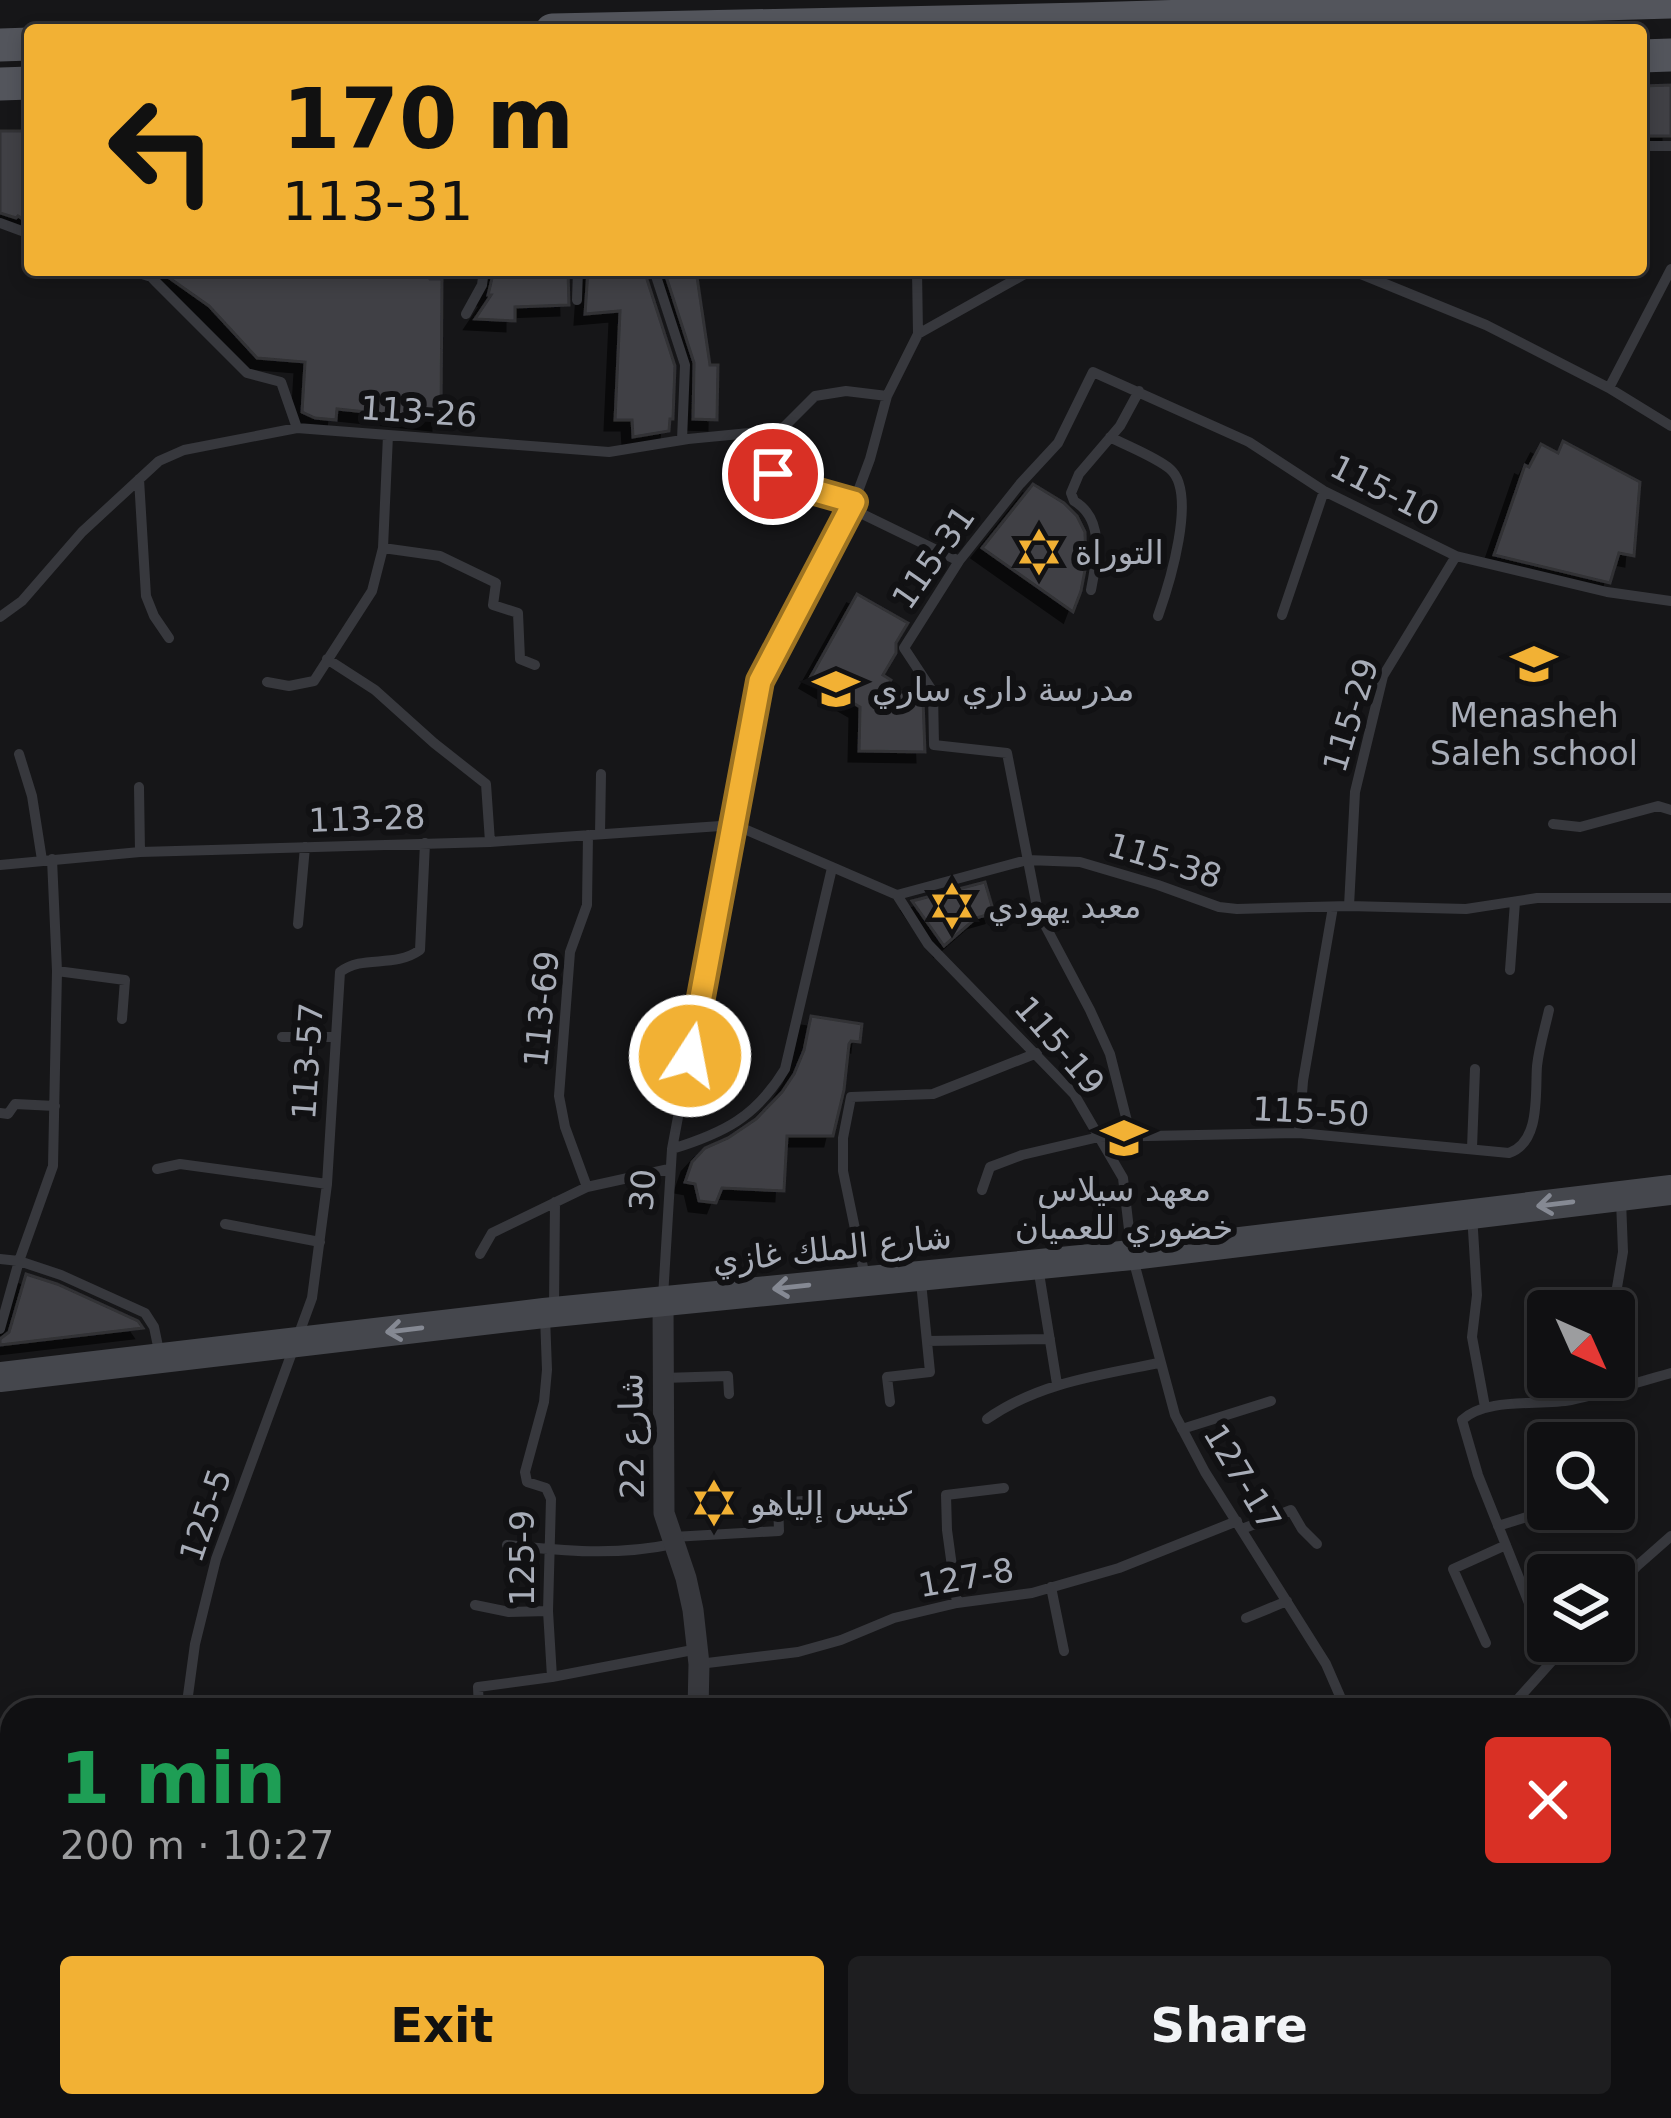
<!DOCTYPE html>
<meta charset="utf-8">
<style>
body{margin:0;font-family:"DejaVu Sans",Vazirmatn,sans-serif;background:#1e1e20;color:#f1f3f6;height:100vh;display:flex;flex-direction:column;font-size:45px;white-space:nowrap}
*{box-sizing:border-box;margin:0}
p{font-size:39px;color:#9c9d9f}
.icon{flex:none;width:66px;height:66px;fill:none;stroke:currentColor;stroke-width:2;stroke-linecap:round;stroke-linejoin:round}
.map{position:relative;flex:1;overflow:hidden}
.drawer{position:absolute;left:0px;top:1698px;width:1671px;height:420px;display:flex;flex-direction:column;background:#101012;border-radius:36px 36px 0 0;box-shadow:0 6px 18px #0003,0 0 0 3px #303032}
.drawer>*{flex:none}
.hud{position:absolute;left:24px;top:24px;width:1623px;height:252px;border-radius:12px;box-shadow:0 6px 18px #0003,0 0 0 3px #303032;background:#f2b134;color:#111;overflow:hidden}
.needle{width:78px;rotate:135deg}
.fabs{position:absolute;left:1527px;top:1290px;display:grid;gap:24px}
.fabs a{display:grid;place-items:center;width:108px;height:108px;border-radius:12px;background:#101012;box-shadow:0 6px 18px #0003,0 0 0 3px #303032;font-size:60px}
.pin{position:absolute;display:grid;place-items:center;width:102px;height:102px;color:#fff;margin:-51px;border:6px solid #fff;border-radius:50%;box-shadow:0 3px 12px #0007}
.me{position:absolute;width:132px;margin:-66px;rotate:11deg;stroke-linejoin:round;filter:drop-shadow(0 0 9px #0008)}
.turn{display:flex;align-items:center;gap:42px;height:252px;padding:0 60px;font-size:54px}
.turn .icon{width:156px;height:156px;stroke-width:2.5}
.turn b{display:block;font-size:84px;line-height:102px}
.round{display:grid;place-items:center;flex:none;width:126px;height:126px;border-radius:12px;background:#1e1e20}
.summary{display:flex;align-items:center;justify-content:space-between;height:204px;padding:0 60px}
h1{font-size:72px;font-weight:800;line-height:90px;color:#1e9e55}
.action{display:flex;gap:24px;margin-top:auto;padding:24px 60px}
.action a{flex:1;height:138px;border-radius:12px;background:#f2b134;color:#111;font-size:48px;font-weight:800;line-height:138px;text-align:center}
.action a+a{background:#1e1e20;color:#f1f3f6}
.map>svg:first-child{display:block}
.building{fill:#404145;stroke:#303034;stroke-width:3;filter:url(#shadow)}
.lines{fill:none;stroke-linecap:round;stroke-linejoin:round}
.lane{stroke:#37383d;stroke-width:10}
.street{stroke:#37383d;stroke-width:21}
.secondary{stroke:#45474d;stroke-width:30}
.primary{stroke:#53555c;stroke-width:33}
.oneway{stroke:#858993}
.route-casing{stroke:#9d7322;stroke-width:30}
.route{stroke:#f2b134;stroke-width:21}
.labels{text-anchor:middle;stroke-width:12;stroke-linejoin:round;paint-order:stroke}
.street-label{font-size:33px;fill:#a8adb8;stroke:#111113}
.poi-label{font-size:33px;fill:#a8adb8;stroke:#111113;text-anchor:start}
</style>
<div class="map">
<svg width="1671" height="2118" viewBox="0 0 1671 2118">
<defs>
<filter id="shadow"><feDropShadow dx="-10" dy="10" stdDeviation="0" flood-color="#0009"/></filter>
</defs>
<rect width="100%" height="100%" fill="#161618"/>
<path class="building" d="M 1671,85 L 1671,136 L 1641,136 L 1641,86 Z
M 0,131 L 30,131 L 30,224 L 18,216 L 16,218 L 0,213 Z
M 158,270 L 426,270 L 430,279 L 442,279 L 441,420 L 337,409 L 336,420 L 315,418 L 302,412 L 305,362 L 257,358 L 209,306 Z
M 494,270 L 568,270 L 569,305 L 515,307 L 515,321 L 475,319 L 491,295 L 488,295 Z
M 588,270 L 644,270 L 675,366 L 673,419 L 670,419 L 669,431 L 633,437 L 632,420 L 615,420 L 620,311 L 585,314 Z
M 664,270 L 696,270 L 710,365 L 718,365 L 717,420 L 693,419 L 694,363 Z
M 1563,441 L 1640,482 L 1634,556 L 1619,553 L 1610,583 L 1494,555 L 1525,465 L 1529,467 L 1541,444 L 1558,453 Z
M 1033,484 L 1064,503 L 1077,516 L 1085,532 L 1086,565 L 1081,591 L 1073,612 L 982,548 Z
M 857,594 L 908,623 L 896,643 L 896,653 L 883,675 L 891,680 L 885,692 L 920,692 L 920,699 L 923,699 L 925,752 L 859,751 L 860,707 L 810,678 Z
M 985,882 L 994,913 L 976,918 L 944,946 L 912,901 Z
M 811,1016 L 862,1024 L 860,1042 L 851,1041 L 849,1044 L 844,1090 L 833,1136 L 787,1136 L 784,1191 L 722,1188 L 716,1203 L 699,1201 L 695,1184 L 685,1182 L 692,1162 L 705,1148 L 728,1138 L 756,1119 L 782,1092 L 794,1074 L 804,1050 Z
M 26,1274 L 57,1284 L 138,1321 L 143,1328 L 0,1345 L 0,1339 L 9,1332 Z"/>
<g class="lines">
<path class="lane" d="M 1641,146 L 1671,146
M 0,223 L 30,234
M 131,270 L 151,277 L 247,373 L 281,382 L 297,428
M 654,270 L 685,365 L 682,440
M 1351,270 L 1486,325 L 1609,388 L 1671,426
M 826,271 L 827,270
M 577,300 L 578,270
M 466,314 L 482,285 L 484,270
M 918,334 L 1032,270
M 1609,388 L 1671,269
M 781,430 L 773,474 L 776,480 L 854,502
M 1110,437 C 1127,446 1156,457 1170,469 C 1198,493 1169,585 1158,616
M 139,479 L 146,596 L 154,616 L 169,638
M 852,509 L 959,561
M 383,548 L 440,556 L 496,583 L 493,605 L 518,613 L 520,659 L 535,665
M 1091,590 C 1097,560 1105,519 1074,501 L 1071,493 L 1079,474 L 1120,426 L 1139,391
M 1282,615 L 1324,491
M 0,617 L 22,601 L 82,532 L 159,461 L 184,450 L 297,428 L 609,452 L 688,439 L 781,430 L 815,396 L 846,391 L 887,396
M 327,659 L 375,690 L 434,743 L 486,784 L 490,842
M 267,682 L 289,686 L 314,681 L 372,591 L 383,548 L 388,435
M 19,754 L 32,796 L 42,860
M 139,787 L 140,852
M 1553,824 L 1580,827 L 1658,806 L 1671,810
M 600,834 L 601,774
M 0,865 L 140,852 L 490,842 L 735,825 L 897,895 L 1027,860 L 1080,862 L 1158,885 L 1219,907 L 1237,909 L 1349,906 L 1466,909 L 1537,898 L 1671,898
M 897,895 L 928,944 L 1074,1094 L 1123,1178 L 1132,1255 L 1175,1415 L 1205,1472 L 1326,1664 L 1346,1710
M 1349,906 L 1355,792 L 1383,676 L 1456,556
M 298,924 L 305,847
M 1510,970 L 1515,902
M 57,971 L 125,980 L 122,1019
M 282,1037 L 335,1037
M 0,1113 L 8,1114 L 15,1104 L 55,1106
M 1299,1133 L 1303,1081 L 1333,907
M 1131,1137 L 1110,1054 L 1090,1010 L 1038,912 L 1007,753 L 934,745 L 933,692 L 904,648 L 959,561 L 1020,484 L 1058,443 L 1093,372 L 1249,442 L 1324,491 L 1456,556 L 1607,592 L 1671,601
M 1472,1148 L 1475,1069
M 672,1149 C 724,1133 756,1117 785,1069 L 832,868
M 157,1169 L 180,1164 L 327,1184
M 587,1187 L 565,1127 L 559,1096 L 570,952 L 587,905 L 588,835
M 982,1190 L 990,1167 L 1022,1155 L 1099,1137 L 1299,1133 L 1509,1153 C 1541,1142 1535,1093 1537,1066 C 1539,1047 1545,1028 1549,1010
M 1472,1214 L 1477,1295 L 1472,1337 L 1485,1407
M 225,1224 L 320,1242
M 480,1254 L 492,1233 L 587,1187 L 669,1169
M 0,1259 L 19,1261 L 61,1275 L 145,1313 L 154,1327 L 160,1356
M 1038,1267 L 1057,1384
M 865,1277 L 843,1171 L 843,1138 L 851,1097 L 933,1094 L 1037,1053
M 663,1297 L 672,1149 L 760,681 L 854,502 L 870,459 L 887,396 L 918,334 L 917,270
M 554,1307 L 555,1202
M 1613,1311 L 1623,1252 L 1621,1200
M 545,1316 L 547,1370 L 544,1402 L 525,1472 L 527,1482 L 546,1488 L 551,1499 L 548,1611 L 552,1677
M 0,1329 L 19,1261 L 53,1166 L 57,971 L 52,859
M 927,1341 L 1050,1339
M 663,1378 L 728,1376 L 729,1394
M 890,1402 L 887,1377 L 930,1372 L 921,1282
M 987,1419 C 1038,1383 1099,1375 1159,1363
M 1182,1429 L 1271,1401
M 1498,1526 L 1552,1509
M 1242,1529 L 1291,1510 L 1302,1529 L 1317,1544
M 673,1537 L 779,1531 L 778,1503 L 816,1500
M 507,1545 C 563,1551 617,1556 673,1544
M 1051,1587 L 1064,1651
M 1614,1592 L 1637,1566 L 1671,1536
M 957,1603 L 947,1530 L 946,1495 L 1004,1488
M 475,1605 L 509,1612 L 548,1611
M 1246,1618 L 1287,1601
M 1486,1643 L 1453,1569 L 1506,1545
M 1552,1661 L 1478,1475 L 1462,1420 C 1486,1397 1539,1406 1571,1400 C 1604,1393 1638,1382 1671,1373
M 699,1664 L 798,1652 L 841,1640 L 894,1618 L 957,1603 L 1032,1593 L 1119,1568 L 1237,1521
M 186,1710 L 195,1644 L 216,1559 L 312,1298 L 327,1184 L 340,972 C 364,954 393,969 420,950 L 425,843
M 479,1710 L 478,1687 L 552,1677 L 698,1649
M 1508,1710 L 1570,1641
M 0,1822 L 12,1825
M 0,1880 L 12,1885
M 1659,1893 L 1671,1904
M 0,2019 L 12,2022
M 0,2082 L 12,2085
M 1659,2082 L 1671,2077
M 164,2106 L 164,2113 L 194,2118
M 535,2106 L 536,2118
M 1213,2106 L 1215,2118
M 1313,2106 L 1316,2118
M 1374,2106 L 1380,2118
M 1483,2106 L 1487,2118
M 1123,2118 L 1171,2106"/>
<path class="street" d="M 663,1301 L 664,1513 L 686,1578 L 693,1610 L 699,1664 L 698,1710
M 691,2106 L 691,2118"/>
<path class="secondary" d="M 0,1377 L 544,1313 L 1132,1255 L 1671,1190"/>
<path class="primary" d="M 552,30 L 1085,19 L 1671,2
M 0,45 L 30,44
M 1641,56 L 1671,55
M 0,84 L 30,83"/>
</g>
<defs><path id="oneway-shaft" d="M-6 0H5M1.5-3L5.5 0L1.5 3" fill="none" stroke-width="1.6" stroke-linecap="round" stroke-linejoin="round" transform="scale(3)"/></defs>
<g class="oneway">
<use href="#oneway-shaft" transform="translate(1555 1204) rotate(173)"/>
<use href="#oneway-shaft" transform="translate(791 1287) rotate(174)"/>
<use href="#oneway-shaft" transform="translate(404 1330) rotate(173)"/>
</g>
<g class="lines">
<g class="route-casing">
<path id="route" d="M 690,1056 L 760,681 L 854,502 L 776,480 L 773,474"/>
</g>
<use href="#route" class="route"/>
</g>
<defs>
<g id="synagogue-bare" transform="scale(3.6)"><path d="M0-6.5L5.6 3.2H-5.6ZM0 6.5L5.6-3.2H-5.6Z" fill="#f2b134" stroke="#111113" stroke-width="2.5" paint-order="stroke"/></g>
<g id="school-bare" transform="scale(3.6)"><path d="M0-5L7-2L0 1L-7-2ZM-4 1L0 2.5L4 1V4Q0 6-4 4Z" fill="#f2b134" stroke="#111113" stroke-width="2.5" paint-order="stroke"/></g>
</defs>
<g fill-rule="evenodd">
<use href="#synagogue-bare" x="1039" y="552"/>
<use href="#school-bare" x="1534" y="664"/>
<use href="#school-bare" x="836" y="689"/>
<use href="#synagogue-bare" x="952" y="906"/>
<use href="#school-bare" x="1124" y="1138"/>
<use href="#synagogue-bare" x="714" y="1503"/>
</g>
<g class="labels">
<g class="street-label">
<text transform="translate(419 411) rotate(4)" y="12">113-26</text>
<text transform="translate(1385 490) rotate(27)" y="12">115-10</text>
<text transform="translate(933 557) rotate(-55)" y="12">115-31</text>
<text transform="translate(1350 715) rotate(-73)" y="12">115-29</text>
<text transform="translate(367 818) rotate(-2)" y="12">113-28</text>
<text transform="translate(1165 860) rotate(17)" y="12">115-38</text>
<text transform="translate(541 1009) rotate(-84)" y="12">113-69</text>
<text transform="translate(1060 1045) rotate(49)" y="12">115-19</text>
<text transform="translate(307 1061) rotate(-86)" y="12">113-57</text>
<text transform="translate(1311 1111) rotate(3)" y="12">115-50</text>
<text transform="translate(642 1190) rotate(-86)" y="12">30</text>
<text transform="translate(832 1248) rotate(-6)" y="12">شارع الملك غازي</text>
<text transform="translate(631 1436) rotate(-91)" y="12">شارع 22</text>
<text transform="translate(1243 1477) rotate(59)" y="12">127-17</text>
<text transform="translate(205 1515) rotate(-71)" y="12">125-5</text>
<text transform="translate(522 1558) rotate(-90)" y="12">125-9</text>
<text transform="translate(966 1577) rotate(-10)" y="12">127-8</text>
</g>
<g class="poi-label">
<text x="1075" y="564">التوراة</text>
<text x="872" y="701">مدرسة داري ساري</text>
<text x="1534" y="727" text-anchor="middle">Menasheh<tspan x="1534" dy="38">Saleh school</tspan></text>
<text x="988" y="918">معبد يهودي</text>
<text x="1124" y="1201" text-anchor="middle">معهد سيلاس<tspan x="1124" dy="38">خضوري للعميان</tspan></text>
<text x="750" y="1515">كنيس إلياهو</text>
</g>
</g>
</svg>
<div class="fabs">
<a><svg class="needle" viewBox="-14 -14 28 28"><path d="M0-13l5 13h-10z" fill="#e53935"/><path d="M0 13l5-13h-10z" fill="#9c9d9f"/></svg></a>
<a><svg class="icon" aria-label="search" viewBox="0 0 24 24"><circle cx="10" cy="10" r="6"/><path d="M15 15l6 6"/></svg></a>
<a><svg class="icon" aria-label="layers" viewBox="0 0 24 24"><path d="M12 4l9 5-9 5-9-5zM3 14l9 5 9-5"/></svg></a>
</div>
<div class="pin" style="left:773px;top:474px;background:#d93025"><svg class="icon" aria-label="arrive" viewBox="0 0 24 24"><path d="M6 21V4h12l-3 4 3 4H6"/></svg></div>
<svg class="me" style="left:690px;top:1056px" viewBox="-20 -20 40 40"><circle r="17" fill="#f2b134" stroke="#fff" stroke-width="3"/><path d="M0-11L8 9 0 5-8 9z" fill="#fff"/></svg>
<div class="hud">
<div class="turn"><svg class="icon" aria-label="left" viewBox="0 0 24 24"><path d="M17 20v-9H6M10 6l-5 5 5 5"/></svg><div><b>170 m</b>113-31</div></div>
</div>
<section class="drawer">
<div class="summary"><div><h1>1 min</h1><p>200 m · 10:27</p></div><a class="round" style="background:#d93025;color:#fff"><svg class="icon" aria-label="close" viewBox="0 0 24 24"><path d="M6 6l12 12M18 6L6 18"/></svg></a></div>
<div class="action"><a>Exit</a><a>Share</a></div>
</section>
</div>
